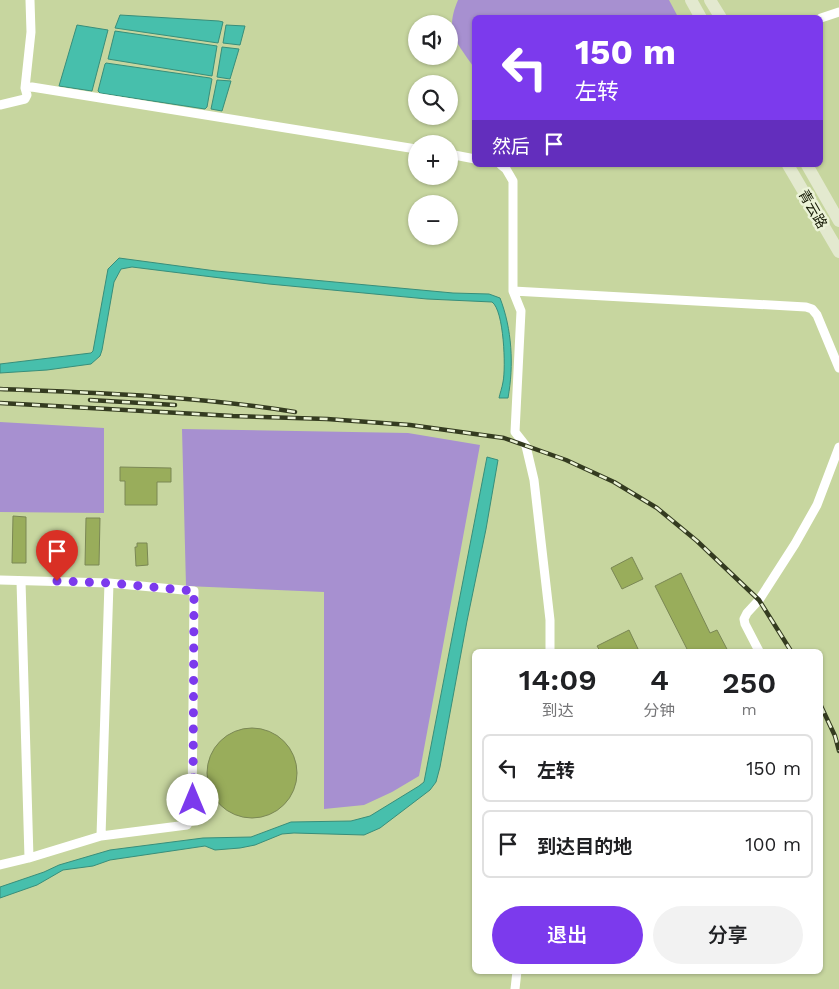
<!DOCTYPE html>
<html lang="zh">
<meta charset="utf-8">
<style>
body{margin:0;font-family:"Work Sans","Noto Sans SC",sans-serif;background:#f2f2f2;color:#202124;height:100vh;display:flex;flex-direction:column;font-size:19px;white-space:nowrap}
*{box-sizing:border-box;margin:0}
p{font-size:16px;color:#757577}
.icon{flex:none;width:28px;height:28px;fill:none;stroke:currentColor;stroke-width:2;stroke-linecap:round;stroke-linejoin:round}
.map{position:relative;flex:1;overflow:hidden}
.drawer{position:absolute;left:472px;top:649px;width:351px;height:325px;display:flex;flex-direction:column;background:#fff;border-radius:8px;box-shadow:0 1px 4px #0004}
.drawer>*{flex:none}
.hud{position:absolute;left:472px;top:15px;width:351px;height:152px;border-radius:8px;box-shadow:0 1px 4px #0004;background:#7c3aed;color:#fff;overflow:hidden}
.buttons{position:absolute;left:408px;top:15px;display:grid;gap:10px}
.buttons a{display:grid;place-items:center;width:50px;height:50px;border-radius:50%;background:#fff;box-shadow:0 1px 4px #0004;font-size:25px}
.pin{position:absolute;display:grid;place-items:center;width:42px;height:42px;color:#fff;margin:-51px -21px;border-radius:50% 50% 50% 0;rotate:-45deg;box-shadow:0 0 5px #0007}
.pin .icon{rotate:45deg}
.me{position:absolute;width:55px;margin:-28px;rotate:0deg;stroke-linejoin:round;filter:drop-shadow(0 0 4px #0008)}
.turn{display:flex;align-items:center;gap:18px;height:105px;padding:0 20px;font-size:22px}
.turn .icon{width:65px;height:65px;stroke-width:2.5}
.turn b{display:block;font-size:35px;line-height:42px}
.then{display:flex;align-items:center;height:48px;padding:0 20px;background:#0003;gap:10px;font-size:19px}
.eta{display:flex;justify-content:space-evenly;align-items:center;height:85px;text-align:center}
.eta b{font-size:30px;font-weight:600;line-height:35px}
.primary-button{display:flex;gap:10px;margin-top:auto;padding:10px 20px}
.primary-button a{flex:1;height:58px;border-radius:30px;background:#7c3aed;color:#fff;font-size:20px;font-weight:600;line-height:58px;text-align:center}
.primary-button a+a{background:#f2f2f2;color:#202124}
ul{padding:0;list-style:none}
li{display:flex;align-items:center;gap:15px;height:68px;margin:0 10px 8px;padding:0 10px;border:2px solid #e0e0e0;border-radius:8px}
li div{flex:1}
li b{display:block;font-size:19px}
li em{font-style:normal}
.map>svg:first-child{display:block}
.green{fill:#a790d0}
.water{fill:#47bfac;stroke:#388e7a}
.building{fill:#99ad5b;stroke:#7a8754}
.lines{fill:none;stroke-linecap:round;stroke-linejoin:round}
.street{stroke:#fff;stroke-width:9}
.secondary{stroke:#e3e9cf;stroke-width:12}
.rail-casing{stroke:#343b20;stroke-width:4.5}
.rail{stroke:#ebf3d7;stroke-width:2.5;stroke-dasharray:8;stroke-linecap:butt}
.route{stroke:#7c3aed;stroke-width:9;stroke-dasharray:0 16.2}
.labels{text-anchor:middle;stroke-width:5;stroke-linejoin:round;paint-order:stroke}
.street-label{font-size:14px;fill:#161b06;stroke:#ebf3d7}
</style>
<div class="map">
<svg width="839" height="989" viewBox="0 0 839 989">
<rect width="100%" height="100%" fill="#c7d69f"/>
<path class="green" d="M 458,0 L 669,0 L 678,17 L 475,18 L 475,69 C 457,42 444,33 458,0 Z
M 0,422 L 104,428 L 104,513 L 0,512 Z
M 182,429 L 408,433 L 480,445 L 419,776 L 392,792 L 364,805 L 324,809 L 324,592 L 186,586 Z"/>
<path class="water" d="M 120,15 L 219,21 L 223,22 L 218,43 L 115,28 Z
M 77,25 L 108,30 L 92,91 L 59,86 Z
M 226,25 L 245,26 L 240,45 L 223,43 Z
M 115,31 L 217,46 L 212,76 L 108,59 Z
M 222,47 L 239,49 L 230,79 L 217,77 Z
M 106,63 L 210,78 L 212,79 L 207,107 L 205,109 L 100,93 L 98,91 L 105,64 Z
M 217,80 L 231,81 L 222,111 L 211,109 Z
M 119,258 L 216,271 L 453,293 L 489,294 L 500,298 C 512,329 514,365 508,398 L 499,398 C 500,393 502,388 503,382 C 506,368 504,310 492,302 L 427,299 L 269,284 L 132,267 L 121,269 L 114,282 L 102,350 L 100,356 L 91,364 L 47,370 L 0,373 L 0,364 L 91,353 L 93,351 L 108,269 Z
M 487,457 L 498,460 L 486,529 L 467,621 L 440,767 L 436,782 L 430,790 L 380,828 L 364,835 L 294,833 L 282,834 L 255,845 L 240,848 L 215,850 L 205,846 L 110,860 L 93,866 L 63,870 L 37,885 L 0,898 L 0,887 L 44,872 L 59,865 L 110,850 L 203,838 L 251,837 L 291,822 L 351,821 L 370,816 L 419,786 L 424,782 Z"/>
<path class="building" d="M 120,467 L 171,468 L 171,482 L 157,482 L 157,505 L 125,505 L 125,481 L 120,481 Z
M 13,516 L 26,517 L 26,563 L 12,563 Z
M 86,518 L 100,518 L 99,565 L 85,565 Z
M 137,543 L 147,543 L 148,565 L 136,566 L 135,547 L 137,547 Z
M 632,557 L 643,579 L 622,589 L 611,568 Z
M 681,573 L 710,633 L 717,630 L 728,651 L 688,651 L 655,586 Z
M 629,630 L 639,651 L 600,651 L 597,646 Z
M207 773a45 45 0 1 1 90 0a45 45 0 1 1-90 0Z"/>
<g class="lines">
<path class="street" d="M 821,18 L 839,12
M 25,88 L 32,87 L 416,149
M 0,105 L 25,99 L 27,95 L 25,88 L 31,32 L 30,0
M 449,154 L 475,159
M 501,165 L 506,169 L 513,181 L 513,291 L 806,307 L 812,309 L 817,315 L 839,368
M 513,291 L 521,311 L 515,432 L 526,446 L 534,480 L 550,620 L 550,651
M 0,580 L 109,583 L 194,591 L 192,816 L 187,825 L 101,836
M 21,581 L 29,858 L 101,836 L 109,583
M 759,651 L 745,624 L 744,619 L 747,613 L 759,600 L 795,544 L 817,505 L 839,447
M 0,865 L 29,858
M 515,989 L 517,971"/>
<path class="secondary" d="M 691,0 L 701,18
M 710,0 L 721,18
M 788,165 L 839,252
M 807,165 L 839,221"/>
<g class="rail-casing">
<path id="rail" d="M 0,389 C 99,393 197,396 295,412
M 90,400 L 175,405
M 0,403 L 233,416 L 327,419 L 410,425 L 504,438 L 566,460 L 614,482 L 657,508 L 697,541 L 759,600 L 791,651
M 821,706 L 835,736 L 839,751"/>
</g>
<use href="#rail" class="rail"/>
</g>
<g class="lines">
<path class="route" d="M 57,581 L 110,583 L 194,591 L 193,800"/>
</g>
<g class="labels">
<g class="street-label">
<text transform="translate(813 209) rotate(60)" y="5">青云路</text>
</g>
</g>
</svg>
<div class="buttons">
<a><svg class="icon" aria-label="sound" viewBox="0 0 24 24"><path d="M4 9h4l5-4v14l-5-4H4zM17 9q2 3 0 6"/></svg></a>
<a><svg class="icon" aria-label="search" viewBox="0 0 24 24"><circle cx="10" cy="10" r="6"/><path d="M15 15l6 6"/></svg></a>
<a>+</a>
<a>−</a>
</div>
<div class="pin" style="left:57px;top:581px;background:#d93025"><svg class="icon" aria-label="arrive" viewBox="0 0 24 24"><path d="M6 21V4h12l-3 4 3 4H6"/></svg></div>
<svg class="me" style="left:193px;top:800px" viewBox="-20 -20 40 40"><circle r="19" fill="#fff"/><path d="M0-13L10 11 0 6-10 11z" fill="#7c3aed"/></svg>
<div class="hud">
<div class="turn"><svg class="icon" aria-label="left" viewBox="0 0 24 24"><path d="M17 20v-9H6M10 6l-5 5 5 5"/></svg><div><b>150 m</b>左转</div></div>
<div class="then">然后<svg class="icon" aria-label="arrive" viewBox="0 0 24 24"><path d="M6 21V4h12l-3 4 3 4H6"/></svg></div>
</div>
<section class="drawer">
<div class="eta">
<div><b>14:09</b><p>到达</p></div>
<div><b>4</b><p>分钟</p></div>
<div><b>250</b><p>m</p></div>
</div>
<ul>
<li><svg class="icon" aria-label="left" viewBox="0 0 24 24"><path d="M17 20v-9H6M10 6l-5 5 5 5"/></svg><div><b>左转</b></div><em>150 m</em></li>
<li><svg class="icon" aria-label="arrive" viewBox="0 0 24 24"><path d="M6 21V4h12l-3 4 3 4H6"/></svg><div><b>到达目的地</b></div><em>100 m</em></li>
</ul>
<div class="primary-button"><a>退出</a><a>分享</a></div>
</section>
</div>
